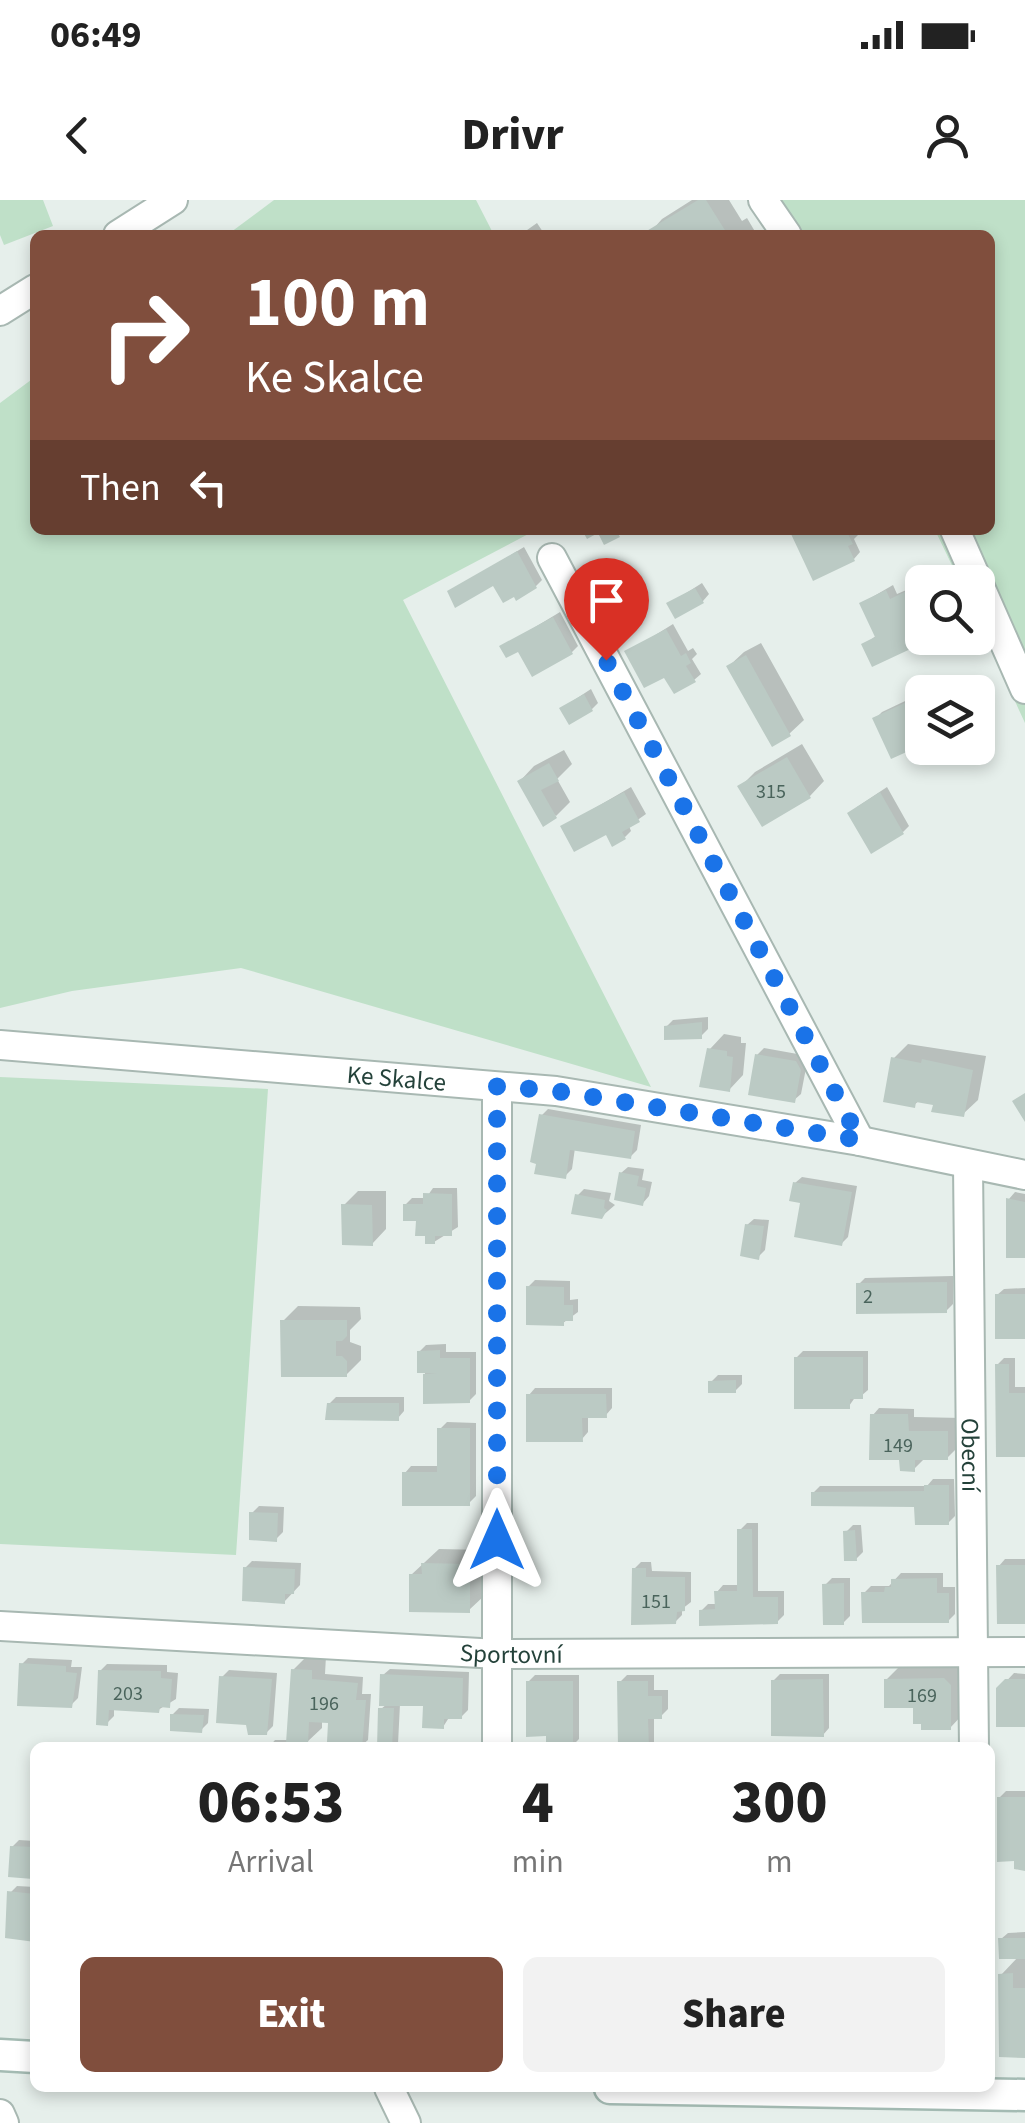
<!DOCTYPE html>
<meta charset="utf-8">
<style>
body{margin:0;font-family:"Source Sans 3",sans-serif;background:#f2f2f2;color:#222;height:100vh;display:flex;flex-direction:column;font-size:38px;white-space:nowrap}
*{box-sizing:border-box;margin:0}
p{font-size:32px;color:#767676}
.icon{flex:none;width:55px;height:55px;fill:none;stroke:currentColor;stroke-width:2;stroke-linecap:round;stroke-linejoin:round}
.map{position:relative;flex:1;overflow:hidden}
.panel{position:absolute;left:30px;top:1542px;width:965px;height:350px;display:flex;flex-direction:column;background:#fff;border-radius:15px;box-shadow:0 5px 15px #0003}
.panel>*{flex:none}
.guide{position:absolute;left:30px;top:30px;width:965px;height:305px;border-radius:15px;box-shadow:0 5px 15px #0003;background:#804e3d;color:#fff;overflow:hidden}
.controls{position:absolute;left:905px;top:365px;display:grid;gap:20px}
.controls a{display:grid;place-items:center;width:90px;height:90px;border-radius:15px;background:#fff;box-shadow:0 5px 15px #0003;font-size:50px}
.pin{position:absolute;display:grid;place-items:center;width:85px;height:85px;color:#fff;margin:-102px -42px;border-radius:50% 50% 50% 0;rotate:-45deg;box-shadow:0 0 10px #0007}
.pin .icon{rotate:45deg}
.me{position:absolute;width:110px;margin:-55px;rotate:0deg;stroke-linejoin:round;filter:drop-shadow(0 0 8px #0008)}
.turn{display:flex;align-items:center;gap:35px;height:210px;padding:0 50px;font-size:45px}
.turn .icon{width:130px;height:130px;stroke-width:2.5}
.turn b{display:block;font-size:70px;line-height:85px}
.then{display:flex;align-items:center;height:95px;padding:0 50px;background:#0003;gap:20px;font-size:38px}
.eta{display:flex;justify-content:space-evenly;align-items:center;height:170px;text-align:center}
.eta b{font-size:60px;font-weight:800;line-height:70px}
.button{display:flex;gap:20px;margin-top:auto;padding:20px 50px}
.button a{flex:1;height:115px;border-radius:15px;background:#804e3d;color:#fff;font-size:40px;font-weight:800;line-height:115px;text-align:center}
.button a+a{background:#f2f2f2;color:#222}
.status{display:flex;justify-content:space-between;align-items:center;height:70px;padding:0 50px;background:#fff;direction:ltr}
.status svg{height:28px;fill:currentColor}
header{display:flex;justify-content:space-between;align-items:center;height:130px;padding:0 50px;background:#fff;font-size:45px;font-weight:800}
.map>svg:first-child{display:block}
.green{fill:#bfe0c8}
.shadow{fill:#0003}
.building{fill:#bbcac4}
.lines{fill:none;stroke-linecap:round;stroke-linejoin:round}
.street-casing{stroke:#a8b8b2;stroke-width:32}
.secondary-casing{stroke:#a4bbb3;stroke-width:35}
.street{stroke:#fff;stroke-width:28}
.secondary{stroke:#fff;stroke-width:30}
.route{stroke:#1a73e8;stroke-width:18;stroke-dasharray:0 32.4}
.labels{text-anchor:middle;stroke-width:8;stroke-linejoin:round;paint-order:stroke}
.number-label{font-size:20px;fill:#4a645c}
.street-label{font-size:25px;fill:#24423a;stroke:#f7fbf9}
</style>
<div class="status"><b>06:49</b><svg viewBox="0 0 49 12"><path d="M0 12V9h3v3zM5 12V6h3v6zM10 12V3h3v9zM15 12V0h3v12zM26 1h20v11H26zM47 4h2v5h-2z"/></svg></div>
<header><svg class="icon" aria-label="back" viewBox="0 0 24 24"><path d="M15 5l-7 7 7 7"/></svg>Drivr<svg class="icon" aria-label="person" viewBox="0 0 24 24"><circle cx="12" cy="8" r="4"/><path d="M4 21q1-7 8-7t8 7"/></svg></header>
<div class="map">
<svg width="1025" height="1923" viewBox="0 0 1025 1923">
<rect width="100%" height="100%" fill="#e6efeb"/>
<path class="green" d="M 0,0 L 43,0 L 53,26 L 4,45 L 0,35 Z
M 274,0 L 476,0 L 494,35 L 227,35 Z
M 755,0 L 1025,0 L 1025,523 L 978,421 L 978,382 L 960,382 L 935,330 L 990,330 L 990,35 L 775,35 Z
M 35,177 L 35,330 L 536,330 L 403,400 L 651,887 L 241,768 L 72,791 L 0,808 L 0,203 Z
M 0,877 L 268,889 L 236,1355 L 0,1344 Z"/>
<path class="shadow" d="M 692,0 L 729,0 L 742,21 L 747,18 L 757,35 L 648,35 L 662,19 Z
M 537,23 L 545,35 L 519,35 L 520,35 Z
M 799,330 L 855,330 L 858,335 L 854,339 L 860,352 L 854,359 L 794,335 Z
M 524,347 L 542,380 L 536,386 L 494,383 L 450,392 Z
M 702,383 L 709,394 L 703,401 L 669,404 Z
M 893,385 L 897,394 L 918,385 L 922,395 L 922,438 L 928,438 L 873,464 L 864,445 L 877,435 L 862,403 Z
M 560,412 L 578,446 L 572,452 L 502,447 Z
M 673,424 L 688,451 L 693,448 L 697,454 L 692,459 L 701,474 L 694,480 L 665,474 L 628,452 Z
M 761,443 L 804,520 L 789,534 L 729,466 L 744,452 Z
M 591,489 L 598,503 L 592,509 L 562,508 Z
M 922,493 L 922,542 L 892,556 L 875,519 L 882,512 Z
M 802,544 L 824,581 L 810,596 L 741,586 L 755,572 Z
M 564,550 L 572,564 L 557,579 L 570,602 L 556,616 L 520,581 L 534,566 Z
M 631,587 L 646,614 L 629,626 L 631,631 L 625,637 L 607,631 L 564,626 Z
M 887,587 L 909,626 L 903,632 L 857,607 Z
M 708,817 L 708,829 L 701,836 L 666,827 L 673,820 Z
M 724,834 L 741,837 L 741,843 L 746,843 L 743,875 L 729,890 L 710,849 Z
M 908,844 L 986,856 L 978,900 L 963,914 L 936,903 L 920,900 L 914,905 L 893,859 Z
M 764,848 L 803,855 L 807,863 L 801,894 L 794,900 L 757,855 Z
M 548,909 L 641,925 L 637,950 L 630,957 L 575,948 L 572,969 L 565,976 L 541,916 Z
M 628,967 L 644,969 L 642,980 L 652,982 L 649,996 L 643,1003 L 621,973 Z
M 802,977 L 857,986 L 848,1037 L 842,1043 L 795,983 Z
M 433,988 L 457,988 L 458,1027 L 434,1042 L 405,1005 L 412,998 L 426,998 Z
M 584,989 L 611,993 L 609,1001 L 615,1005 L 601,1017 L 577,996 Z
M 358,991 L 386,991 L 386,1029 L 372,1044 L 344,1005 Z
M 1015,992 L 1025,994 L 1025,1056 L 1009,999 Z
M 754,1019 L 769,1020 L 765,1050 L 758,1057 L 747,1025 Z
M 953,1076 L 953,1104 L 946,1111 L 859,1084 L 865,1078 Z
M 535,1080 L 570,1081 L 570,1100 L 578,1099 L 578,1112 L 563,1123 L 528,1087 Z
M 1025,1088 L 1025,1136 L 997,1095 L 1004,1089 Z
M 298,1106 L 360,1107 L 361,1119 L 350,1130 L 350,1142 L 361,1146 L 361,1160 L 346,1175 L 283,1121 Z
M 446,1144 L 446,1152 L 476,1152 L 476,1194 L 469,1201 L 425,1201 L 425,1171 L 419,1152 L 426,1145 Z
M 803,1151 L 868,1151 L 868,1190 L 861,1196 L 856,1196 L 849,1206 L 796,1158 Z
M 1004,1158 L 1015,1158 L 1015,1187 L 1025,1187 L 1025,1254 L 997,1165 Z
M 718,1175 L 742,1175 L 742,1184 L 735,1191 L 711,1182 Z
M 535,1188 L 612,1188 L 612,1208 L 606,1215 L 588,1215 L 588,1232 L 582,1239 L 529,1195 Z
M 336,1197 L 404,1197 L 404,1211 L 398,1218 L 329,1204 Z
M 879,1208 L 914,1209 L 914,1217 L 962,1218 L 962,1243 L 947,1258 L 925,1258 L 914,1269 L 902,1258 L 873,1215 Z
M 447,1222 L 476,1223 L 476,1296 L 469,1303 L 405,1273 L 411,1266 L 440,1266 L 440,1229 Z
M 933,1279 L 954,1279 L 955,1316 L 948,1323 L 917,1304 L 813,1293 L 820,1286 L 927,1286 Z
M 259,1306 L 284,1307 L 283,1332 L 276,1339 L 252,1313 Z
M 747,1323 L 758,1323 L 758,1391 L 784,1391 L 784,1415 L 777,1422 L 701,1411 L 708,1404 L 717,1404 L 717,1392 L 723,1385 L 740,1385 L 740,1330 Z
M 853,1325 L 861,1325 L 863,1352 L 856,1359 L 846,1332 Z
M 439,1349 L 484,1350 L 484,1396 L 469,1410 L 411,1375 Z
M 1005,1359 L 1025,1359 L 1025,1421 L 999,1366 Z
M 252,1361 L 301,1363 L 300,1385 L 284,1402 L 245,1368 Z
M 641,1362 L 651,1362 L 652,1371 L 691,1372 L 691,1402 L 682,1409 L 682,1415 L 675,1422 L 634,1369 Z
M 901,1373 L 943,1373 L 943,1387 L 955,1387 L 955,1414 L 948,1421 L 864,1393 L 871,1386 L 889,1386 Z
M 832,1378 L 850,1378 L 850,1416 L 843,1423 L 825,1385 Z
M 308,1455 L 326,1456 L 325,1474 L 363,1477 L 362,1494 L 371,1494 L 368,1540 L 361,1546 L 331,1521 L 322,1520 L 322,1528 L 307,1542 L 291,1541 L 291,1548 L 268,1548 L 275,1540 L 289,1540 L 293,1470 Z
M 28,1458 L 72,1460 L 71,1467 L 82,1467 L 78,1498 L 71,1505 L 21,1465 Z
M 107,1464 L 167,1465 L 167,1472 L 178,1473 L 176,1499 L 158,1510 L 114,1508 L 114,1516 L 107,1523 L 100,1471 Z
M 901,1465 L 959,1465 L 964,1470 L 964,1513 L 950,1528 L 915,1506 L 886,1480 Z
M 390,1469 L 469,1472 L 468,1510 L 461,1517 L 450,1516 L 443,1527 L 426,1504 L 400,1504 L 398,1544 L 394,1548 L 379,1548 L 381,1509 L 387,1504 L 383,1475 Z
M 229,1470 L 277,1473 L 273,1526 L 266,1533 L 222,1477 Z
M 1014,1473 L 1025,1474 L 1025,1524 L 999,1489 Z
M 780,1474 L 829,1474 L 829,1528 L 823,1535 L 773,1481 Z
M 535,1475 L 579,1475 L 579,1539 L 572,1546 L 548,1534 L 528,1482 Z
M 627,1475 L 654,1475 L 654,1490 L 668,1490 L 668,1509 L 661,1516 L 654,1516 L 654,1548 L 621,1548 L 620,1482 Z
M 179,1508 L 209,1509 L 208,1523 L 201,1530 L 172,1515 Z
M 1006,1591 L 1025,1591 L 1025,1667 L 999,1598 Z
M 19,1640 L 35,1641 L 32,1676 L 12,1647 Z
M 17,1686 L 35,1687 L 35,1739 L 10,1693 Z
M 1025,1732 L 1025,1855 L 1001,1775 L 1019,1756 L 1001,1739 L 1008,1733 Z"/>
<path class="building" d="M 698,0 L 706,0 L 728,35 L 640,35 Z
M 582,330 L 616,330 L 620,337 L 604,345 L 598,333 L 587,339 Z
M 800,330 L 846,330 L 853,344 L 848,346 L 855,361 L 813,381 L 791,334 Z
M 517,351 L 537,388 L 516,401 L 514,397 L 503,403 L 493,386 L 455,408 L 447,391 Z
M 695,388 L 704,403 L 675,419 L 666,403 Z
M 911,389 L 922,415 L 922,438 L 934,438 L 872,467 L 861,444 L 875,437 L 859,403 L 886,390 L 890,399 Z
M 553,417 L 573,454 L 532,477 L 518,452 L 506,458 L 499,446 Z
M 666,429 L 681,456 L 686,453 L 691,463 L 686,466 L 696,482 L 674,494 L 664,478 L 644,488 L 624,451 Z
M 746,455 L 791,536 L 772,547 L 726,466 Z
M 584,494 L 593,511 L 569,525 L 559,508 Z
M 922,495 L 922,545 L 891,559 L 872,518 Z
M 787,557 L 811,598 L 762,627 L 737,586 Z
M 549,563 L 559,581 L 541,590 L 557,618 L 543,627 L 517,581 Z
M 624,592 L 640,622 L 622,632 L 626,639 L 612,647 L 606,635 L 574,652 L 560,626 Z
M 880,592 L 904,634 L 871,654 L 847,613 Z
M 702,822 L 702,839 L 664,840 L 664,826 Z
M 707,848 L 727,851 L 727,856 L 733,857 L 730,892 L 699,887 Z
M 755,854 L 796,861 L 801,870 L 795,903 L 748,895 Z
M 891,857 L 921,863 L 922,859 L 973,870 L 964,917 L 931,912 L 933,905 L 916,902 L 915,908 L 883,902 Z
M 1025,893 L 1025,922 L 1012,901 Z
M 539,914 L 635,931 L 631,959 L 570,950 L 566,979 L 534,974 L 536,964 L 530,962 Z
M 619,972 L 639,976 L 637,986 L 646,988 L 643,1006 L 614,1000 Z
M 793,982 L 852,992 L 842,1046 L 794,1037 L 800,1003 L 789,1001 Z
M 423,993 L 452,994 L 452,1036 L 435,1036 L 435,1044 L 425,1044 L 425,1036 L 415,1036 L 416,1021 L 403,1021 L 403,1004 L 423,1004 Z
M 575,994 L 605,1000 L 604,1008 L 607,1010 L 602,1019 L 571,1014 Z
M 1006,998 L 1025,1002 L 1025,1058 L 1006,1058 Z
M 341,1004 L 372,1005 L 373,1046 L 342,1045 Z
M 745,1024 L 764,1026 L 759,1060 L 740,1056 Z
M 947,1082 L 947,1113 L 856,1114 L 856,1083 Z
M 526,1086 L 564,1087 L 564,1105 L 573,1105 L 573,1121 L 564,1121 L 564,1126 L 526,1125 Z
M 995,1094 L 1025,1094 L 1025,1139 L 995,1139 Z
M 280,1120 L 347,1120 L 347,1136 L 342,1141 L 336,1141 L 336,1156 L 342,1156 L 347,1161 L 347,1177 L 281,1177 Z
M 440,1150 L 440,1158 L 470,1158 L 470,1203 L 423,1204 L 423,1174 L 437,1173 L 417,1173 L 417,1151 Z
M 794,1157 L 863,1157 L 863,1199 L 850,1199 L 850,1209 L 794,1209 Z
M 995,1164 L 1009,1164 L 1009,1193 L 1025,1193 L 1025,1257 L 996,1257 Z
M 736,1180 L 736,1193 L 708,1193 L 708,1181 Z
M 526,1194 L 606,1194 L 607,1218 L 582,1218 L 583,1242 L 526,1242 Z
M 327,1203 L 399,1203 L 399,1221 L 325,1220 Z
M 870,1214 L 908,1214 L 909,1231 L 948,1231 L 948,1260 L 915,1260 L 915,1272 L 900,1271 L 899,1260 L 869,1260 Z
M 437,1228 L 470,1228 L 470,1306 L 402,1306 L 402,1272 L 437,1272 Z
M 924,1285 L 949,1285 L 949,1325 L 915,1325 L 914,1307 L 811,1306 L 811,1292 L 924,1291 Z
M 249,1312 L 278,1313 L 277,1342 L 249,1340 Z
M 737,1329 L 752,1329 L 753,1397 L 778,1397 L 778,1424 L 699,1426 L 699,1410 L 715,1409 L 714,1391 L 737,1391 Z
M 855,1330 L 857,1361 L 844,1361 L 843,1331 Z
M 421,1363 L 470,1364 L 470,1413 L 409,1412 L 409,1374 L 422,1374 Z
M 996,1365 L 1025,1365 L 1025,1424 L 997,1424 Z
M 243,1367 L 295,1369 L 294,1394 L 285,1394 L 285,1404 L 242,1401 Z
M 632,1368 L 646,1368 L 646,1377 L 685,1377 L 685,1411 L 677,1412 L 676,1424 L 631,1425 Z
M 937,1378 L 937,1393 L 949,1393 L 949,1423 L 862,1423 L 861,1392 L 884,1392 L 885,1387 L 891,1387 L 891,1379 Z
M 844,1383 L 844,1425 L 823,1425 L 822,1384 Z
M 19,1463 L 66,1466 L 66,1472 L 77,1473 L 72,1508 L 17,1506 Z
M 291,1469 L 312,1470 L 312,1479 L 358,1483 L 356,1500 L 366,1500 L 362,1548 L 337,1548 L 337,1542 L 327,1542 L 328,1523 L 309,1522 L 308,1545 L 286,1543 Z
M 98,1470 L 161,1471 L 161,1478 L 172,1479 L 170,1508 L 160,1507 L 159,1513 L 109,1510 L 108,1526 L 96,1525 Z
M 380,1474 L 463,1478 L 462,1519 L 444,1519 L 444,1529 L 422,1528 L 423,1506 L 379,1506 Z
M 219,1476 L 272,1479 L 267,1535 L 248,1535 L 246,1525 L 216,1523 Z
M 944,1478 L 951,1485 L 951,1530 L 921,1530 L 921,1524 L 913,1524 L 913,1508 L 884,1508 L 884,1479 Z
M 823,1479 L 824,1537 L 771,1536 L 771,1480 Z
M 1005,1479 L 1025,1479 L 1025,1527 L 996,1527 L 996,1488 Z
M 526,1481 L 573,1481 L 573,1548 L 546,1548 L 546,1536 L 526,1537 Z
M 617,1481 L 648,1481 L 648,1496 L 662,1496 L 662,1519 L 648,1519 L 649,1548 L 618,1548 Z
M 378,1508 L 394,1508 L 392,1548 L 377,1548 Z
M 170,1514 L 204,1515 L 202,1533 L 170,1531 Z
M 997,1597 L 1025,1597 L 1025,1671 L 1014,1669 L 1014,1661 L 997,1662 Z
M 10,1646 L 35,1647 L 33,1679 L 8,1677 Z
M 7,1691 L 35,1694 L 35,1742 L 5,1738 Z
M 998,1738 L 1025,1738 L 1025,1759 L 999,1759 Z
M 1013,1773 L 1013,1788 L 1025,1788 L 1025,1858 L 999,1857 L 998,1774 Z"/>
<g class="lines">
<g class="street-casing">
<g id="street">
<path d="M 763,0 L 787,35"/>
<path d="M 118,35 L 173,0"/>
<path d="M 0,111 L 35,89"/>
<path d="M 955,330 L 1025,489"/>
<path d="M 552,358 L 860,941"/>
<path id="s1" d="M 0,845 L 556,891 L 860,941 L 1025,975"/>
<path d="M 497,887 L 497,1548"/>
<path id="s2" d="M 968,965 L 974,1548"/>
<path id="s3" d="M 0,1426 L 498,1454 L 1025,1452"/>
<path d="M 389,1888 L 406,1923"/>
<path d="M 0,1914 L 4,1923"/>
</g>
</g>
<g class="secondary-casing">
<path id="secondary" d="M 0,1855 L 35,1857
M 610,1888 L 1025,1895"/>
</g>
<use href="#street" class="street"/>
<use href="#secondary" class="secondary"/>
</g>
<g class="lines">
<path class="route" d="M 497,1340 L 497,886 L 556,891 L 860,940 L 606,460"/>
</g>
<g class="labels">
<g class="number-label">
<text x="771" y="598">315</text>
<text x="868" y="1103">2</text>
<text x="898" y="1252">149</text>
<text x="656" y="1408">151</text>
<text x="128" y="1500">203</text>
<text x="922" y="1502">169</text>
<text x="324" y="1510">196</text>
</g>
<g class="street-label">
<text dy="9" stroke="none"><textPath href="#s1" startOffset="398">Ke Skalce</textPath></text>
<text dy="9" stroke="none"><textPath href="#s2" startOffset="290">Obecní</textPath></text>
<text dy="9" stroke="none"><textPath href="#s3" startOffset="512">Sportovní</textPath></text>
</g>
</g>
</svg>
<div class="controls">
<a><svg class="icon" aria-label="search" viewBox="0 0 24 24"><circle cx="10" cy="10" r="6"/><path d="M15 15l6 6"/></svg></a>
<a><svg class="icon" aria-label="layers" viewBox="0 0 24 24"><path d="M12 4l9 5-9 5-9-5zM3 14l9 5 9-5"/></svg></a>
</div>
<div class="pin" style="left:606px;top:460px;background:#d93025"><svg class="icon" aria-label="arrive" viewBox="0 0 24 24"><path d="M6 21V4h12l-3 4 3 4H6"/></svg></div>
<svg class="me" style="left:497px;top:1340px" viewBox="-20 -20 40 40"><path d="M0-17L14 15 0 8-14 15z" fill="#1a73e8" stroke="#fff" stroke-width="4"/></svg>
<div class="guide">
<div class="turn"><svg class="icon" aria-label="right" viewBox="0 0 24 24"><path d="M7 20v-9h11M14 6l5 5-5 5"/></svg><div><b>100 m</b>Ke Skalce</div></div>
<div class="then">Then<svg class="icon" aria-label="left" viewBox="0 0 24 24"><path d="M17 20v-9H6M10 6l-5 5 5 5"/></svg></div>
</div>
<section class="panel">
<div class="eta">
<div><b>06:53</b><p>Arrival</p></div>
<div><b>4</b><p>min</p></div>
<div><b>300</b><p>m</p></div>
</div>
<div class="button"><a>Exit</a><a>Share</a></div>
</section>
</div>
